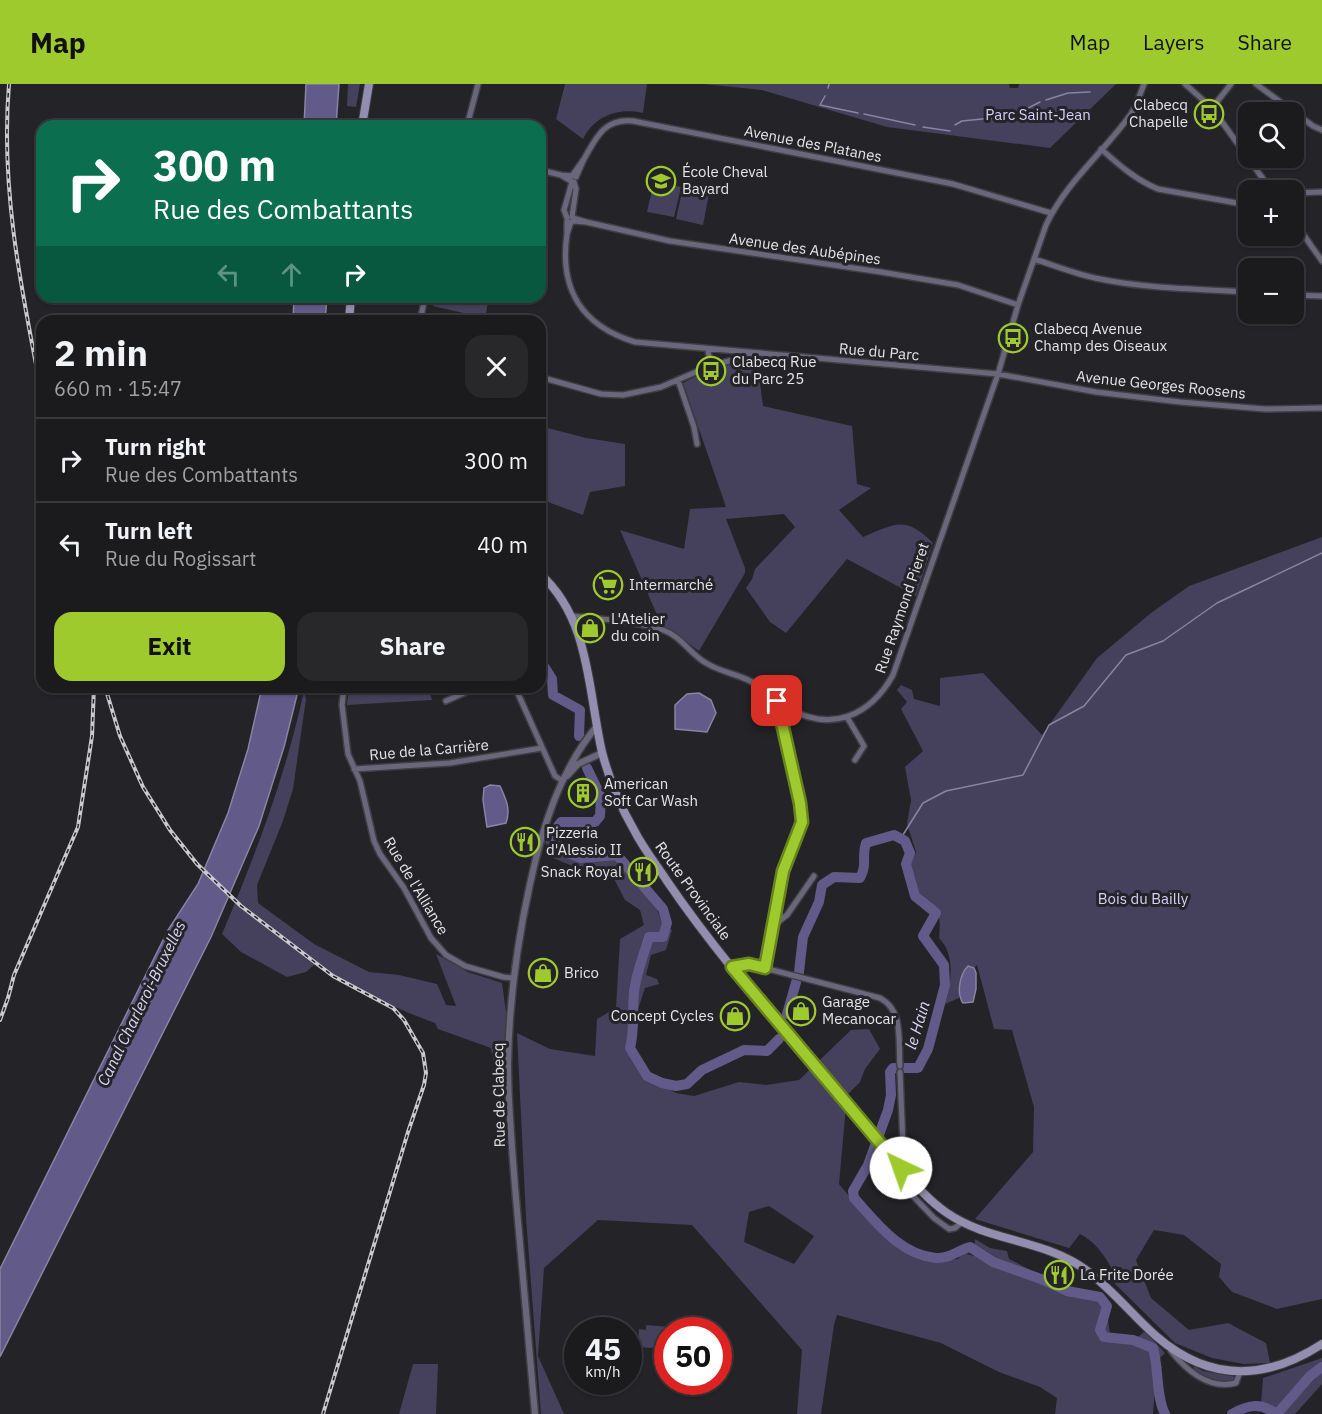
<!DOCTYPE html>
<meta charset="utf-8">
<style>
body{margin:0;font-family:"IBM Plex Sans",sans-serif;background:#28272a;color:#f1f3f6;height:100vh;display:flex;flex-direction:column;font-size:22px;white-space:nowrap}
*{box-sizing:border-box;margin:0}
p{font-size:20px;color:#a0a1a4}
.icon{flex:none;width:33px;height:33px;fill:none;stroke:currentColor;stroke-width:2;stroke-linecap:round;stroke-linejoin:round}
.map{position:relative;flex:1;overflow:hidden}
.panel{position:absolute;left:36px;top:231px;width:510px;height:378px;display:flex;flex-direction:column;background:#1b1a1d;border-radius:18px;box-shadow:0 2px 4px #0004,0 0 0 2px #39383b}
.panel>*{flex:none}
.top-card{position:absolute;left:36px;top:36px;width:510px;height:183px;border-radius:18px;box-shadow:0 2px 4px #0004,0 0 0 2px #39383b;background:#0b6e4f;color:#fff;overflow:hidden}
.buttons{position:absolute;left:1238px;top:18px;display:grid;gap:12px}
.buttons a{display:grid;place-items:center;width:66px;height:66px;border-radius:12px;background:#1b1a1d;box-shadow:0 2px 4px #0004,0 0 0 2px #39383b;font-size:30px}
.speed{position:absolute;left:564px;top:1233px;display:flex;gap:12px;font-size:30px;font-weight:700;text-align:center}
.speed>*{display:grid;place-content:center;width:78px;height:78px;border-radius:50%;background:#1b1a1d;box-shadow:0 2px 4px #0004,0 0 0 2px #39383b;line-height:1}
.speed small{font-size:15px;font-weight:400}
.speed .limit{border:9px solid #d22;background:#fff;color:#111}
.pin{position:absolute;display:grid;place-items:center;width:51px;height:51px;color:#fff;margin:-26px;border-radius:12px;box-shadow:0 3px 9px #0006}
.me{position:absolute;width:66px;margin:-33px;rotate:318deg;stroke-linejoin:round;filter:drop-shadow(0 0 4px #0008)}
.turn{display:flex;align-items:center;gap:21px;height:126px;padding:0 18px;font-size:27px}
.turn .icon{width:78px;height:78px;stroke-width:2.5}
.turn b{display:block;font-size:42px;line-height:51px}
.lanes{display:flex;align-items:center;height:57px;padding:0 18px;background:#0003;justify-content:center;gap:30px;direction:ltr}
.lanes .off{opacity:.35}
.round{display:grid;place-items:center;flex:none;width:63px;height:63px;border-radius:18px;background:#28272a}
.overview{display:flex;align-items:center;justify-content:space-between;height:102px;padding:0 18px}
h1{font-size:36px;font-weight:700;line-height:45px}
.button{display:flex;gap:12px;margin-top:auto;padding:12px 18px}
.button a{flex:1;height:69px;border-radius:18px;background:#9fca2e;color:#111;font-size:24px;font-weight:700;line-height:69px;text-align:center}
.button a+a{background:#28272a;color:#f1f3f6}
ul{padding:0;list-style:none}
li{display:flex;align-items:center;gap:18px;height:84px;padding:0 18px;border-top:2px solid #39383b}
li div{flex:1}
li b{display:block;font-size:22px}
li em{font-style:normal}
header{display:flex;align-items:center;gap:36px;box-sizing:border-box;height:84px;padding:0 30px;background:#9fca2e;color:#111}
header strong{font-size:28px}
nav{display:flex;gap:33px;margin-inline-start:auto;font-size:21px}
.map>svg:first-child{display:block}
.green{fill:#45405b;fill-rule:evenodd}
.water{fill:#625a88;stroke:#8983a4;stroke-width:1.5}
.lines{fill:none;stroke-linecap:round;stroke-linejoin:round}
.stream{stroke:#8983a4;stroke-width:1.5}
.river{stroke:#625a88;stroke-width:10}
.minor-casing{stroke:#3f3e42;stroke-width:8}
.tertiary-casing{stroke:#3f3e42;stroke-width:9}
.secondary-casing{stroke:#3f3e42;stroke-width:10}
.minor{stroke:#6a677c;stroke-width:5}
.tertiary{stroke:#6a677c;stroke-width:6}
.secondary{stroke:#938eaf;stroke-width:8}
.rail-casing{stroke:#cac9cd;stroke-width:4}
.rail{stroke:#242327;stroke-width:1.5;stroke-dasharray:4.5;stroke-linecap:butt}
.route-casing{stroke:#67831e;stroke-width:15}
.route{stroke:#9fca2e;stroke-width:10}
.labels{text-anchor:middle;stroke-width:6;stroke-linejoin:round;paint-order:stroke}
.poi-label{font-size:15px;fill:#e5e4e7;stroke:#242327;text-anchor:start}
.park-label{font-size:15px;fill:#d7d0fd;stroke:#242327}
.street-label{font-size:15px;fill:#e5e4e7;stroke:#242327}
.water-label{font-size:16px;font-style:italic;fill:#d9d5f3;stroke:#242327}
</style>
<header>
<strong>Map</strong>
<nav><a>Map</a><a>Layers</a><a>Share</a></nav>
</header>
<div class="map">
<svg width="1322" height="1330" viewBox="0 0 1322 1330">
<rect width="100%" height="100%" fill="#242327"/>
<path class="green" d="M 348,0 L 360,0 L 356,23 L 347,22 Z
M 565,0 L 647,0 L 643,29 C 619,23 594,32 583,55 L 556,35 Z
M 704,0 L 1009,0 L 1010,4 L 1018,4 L 1019,0 L 1116,0 L 1050,64 L 887,43 L 762,6 Z
M 654,97 L 681,103 L 674,133 L 647,128 Z
M 683,104 L 709,110 L 703,141 L 676,135 Z
M 435,213 L 489,213 L 485,234 L 433,222 Z
M 757,276 L 763,322 L 852,342 L 857,400 L 871,404 L 839,426 L 863,453 C 895,440 905,431 933,459 L 916,512 L 847,475 L 786,549 L 770,538 L 746,504 L 752,495 L 755,485 L 795,443 L 784,430 L 726,435 L 745,484 L 745,489 L 699,567 L 661,540 L 620,446 L 684,465 L 690,425 L 726,423 L 683,299 C 707,287 729,277 757,276 Z
M 540,342 L 586,354 L 625,360 L 625,402 L 590,408 L 583,431 L 548,418 L 540,418 Z
M 1322,453 L 1322,1215 L 1277,1225 L 1232,1208 L 1219,1193 L 1221,1180 L 1184,1151 L 1154,1146 L 1136,1176 L 1151,1214 L 1189,1246 L 1228,1239 L 1266,1259 L 1270,1279 L 1244,1280 L 1212,1274 L 1175,1259 L 1111,1196 L 1116,1192 C 1107,1176 1097,1158 1080,1150 L 1069,1164 L 975,1135 L 1033,1068 L 1034,1023 L 1012,946 L 994,945 L 977,881 L 974,884 L 968,882 L 963,888 L 959,914 L 945,920 C 951,899 956,871 939,854 C 942,820 936,827 916,807 L 915,793 L 910,781 L 916,768 L 907,740 L 911,716 L 905,683 L 923,667 L 901,625 L 907,618 L 897,606 L 901,601 L 912,606 L 914,615 L 940,622 L 940,594 L 983,589 L 1042,651 L 1097,574 L 1151,529 L 1189,502 Z
M 349,603 L 428,603 L 432,616 L 347,621 Z
M 304,607 L 306,615 L 293,705 L 283,737 L 257,801 L 258,819 L 314,860 L 369,888 L 399,891 L 437,900 L 446,921 L 456,922 L 436,870 L 468,888 L 502,899 L 506,928 L 505,1004 L 498,1003 L 491,964 L 438,945 L 435,939 C 393,924 353,904 315,880 L 306,888 L 287,893 L 241,868 L 222,850 C 256,769 285,694 304,607 Z
M 548,755 C 567,781 583,776 612,770 C 634,789 655,813 663,842 L 672,846 L 666,866 L 651,871 L 646,891 L 657,895 L 659,900 L 645,904 L 637,928 L 628,936 L 632,943 L 628,960 L 631,972 L 640,990 L 676,1009 L 694,1012 L 739,998 L 766,1001 L 799,996 L 851,946 L 869,945 L 880,965 L 865,985 L 860,998 L 847,1011 L 839,1100 L 875,1143 L 931,1177 L 958,1175 L 968,1161 L 967,1170 L 974,1172 L 975,1155 L 990,1164 L 1007,1167 L 1009,1175 C 1038,1189 1062,1207 1094,1208 L 1106,1222 L 1110,1250 L 1138,1253 L 1145,1247 L 1165,1269 L 1159,1275 L 1162,1284 L 1156,1291 L 1153,1330 L 1055,1330 L 1057,1314 L 1040,1303 L 999,1288 L 941,1259 L 837,1231 L 834,1241 L 821,1330 L 797,1330 L 802,1266 L 692,1141 L 598,1136 L 544,1184 L 538,1272 L 564,1330 L 541,1330 L 526,1134 L 517,949 L 550,965 L 595,972 L 597,935 L 616,924 L 620,855 L 644,841 L 640,826 L 625,816 L 610,787 L 589,789 L 551,773 L 545,758 ZM 769,1122 L 814,1152 L 794,1180 L 744,1158 L 749,1128 Z
M 646,1241 L 708,1246 L 668,1246 L 667,1265 L 638,1263 L 639,1245 L 646,1246 Z
M 1322,1274 L 1322,1300 L 1295,1330 L 1266,1330 L 1261,1320 L 1263,1294 Z
M 413,1280 L 438,1280 L 436,1330 L 399,1330 Z
M 1194,1282 L 1203,1287 L 1237,1293 L 1236,1296 C 1219,1301 1207,1295 1193,1286 Z"/>
<path class="water" d="M 306,0 L 339,0 L 336,42 L 304,42 Z
M 294,213 L 327,213 L 325,237 L 293,237 Z
M 262,603 L 299,603 L 284,663 L 259,742 L 211,853 L 0,1273 L 0,1185 L 168,846 L 198,800 L 228,729 L 248,665 Z
M 699,609 L 711,616 L 716,629 L 707,648 L 675,645 L 675,621 L 687,610 Z
M 490,701 L 500,702 C 506,715 511,725 506,739 L 487,743 L 483,716 L 484,704 Z
M 968,882 L 974,884 L 976,889 L 976,905 L 973,918 L 963,919 C 956,909 960,890 968,882 Z"/>
<g class="lines">
<path class="stream" d="M 828,4 L 829,0
M 825,12 L 820,21 L 858,29
M 1046,16 L 1068,9 L 1090,8
M 864,30 L 915,41
M 955,41 L 962,37 L 1012,32 L 1040,18
M 923,43 L 950,47
M 901,754 L 923,719 L 946,707 L 1023,691 L 1049,641 L 1084,622 L 1126,571 L 1163,557 L 1217,519 L 1322,469"/>
<path class="river" d="M 540,576 L 552,595 L 553,611 L 580,626 L 579,652
M 587,684 L 601,713 L 600,732 L 595,738 L 561,738 C 552,748 554,755 560,766 L 581,774 L 617,771 L 663,825 L 667,839 L 663,853 L 649,853 C 644,871 636,889 634,908 C 632,927 635,945 630,964 L 647,992 L 662,999 L 676,1002 L 687,1000 L 702,986 L 744,966 L 767,967 L 779,955
M 787,930 L 799,888 L 803,853 L 819,818 L 822,801 L 834,793 L 860,794 C 868,779 861,773 866,759 L 894,751 L 905,757 L 910,769 L 906,780 L 915,812 L 936,829 L 923,852 L 944,881 L 945,901 L 928,965 L 918,984 L 893,984 L 890,988 L 891,1011 L 888,1026 L 868,1081 L 853,1107 L 854,1114 C 876,1138 900,1171 936,1174 C 950,1175 958,1166 970,1163 L 993,1178 L 1041,1195 L 1067,1207 L 1100,1213 L 1107,1222 L 1100,1246 L 1104,1253 L 1133,1256 L 1153,1264 C 1159,1284 1156,1314 1165,1330
M 1232,1330 C 1247,1321 1261,1318 1276,1330
M 1277,1330 L 1310,1292 L 1322,1283"/>
<g class="minor-casing">
<path id="minor" d="M 1185,0 L 1212,24 L 1271,106
M 1256,0 L 1313,42 L 1322,46
M 1212,24 L 1231,0
M 467,42 L 478,0
M 1101,65 C 1119,81 1136,96 1158,105 L 1248,121
M 584,75 C 596,54 604,34 633,37 L 953,100 L 1051,129
M 540,86 L 561,91
M 572,92 L 584,75 L 576,93
M 571,97 L 561,91 L 571,92
M 1293,109 L 1322,108
M 572,133 L 576,105 L 574,98
M 567,134 L 564,126 L 572,98
M 573,134 L 586,138 L 573,137
M 1293,136 L 1322,177
M 567,137 L 567,150 L 571,138
M 586,138 L 670,157 L 881,188 L 958,201 L 1018,221
M 1300,146 L 1302,109
M 567,150 C 559,205 582,242 635,258 L 998,290 L 1096,308 L 1180,318 L 1265,325 L 1322,324
M 1034,175 C 1056,182 1078,191 1100,195 C 1149,205 1199,205 1248,208
M 1293,211 L 1322,212
M 420,237 L 425,213
M 708,265 L 710,282
M 540,293 L 601,310 L 623,311 L 661,303 L 710,282 L 751,271
M 678,296 L 694,343 L 697,360
M 572,532 C 600,535 637,537 663,546 C 681,552 690,570 706,579 C 720,588 738,590 752,598 C 766,605 776,618 789,625 C 832,648 870,632 893,591 L 998,290 L 1018,221 L 1046,141 C 1066,98 1104,68 1131,30 C 1137,21 1140,10 1144,0
M 344,603 L 342,621 L 348,670 L 360,697 L 374,757 L 380,770 L 404,804 L 431,854 L 446,871 L 465,882 L 503,893 L 513,894
M 515,603 L 555,692 L 563,697
M 446,617 L 477,603
M 847,633 L 864,662 L 855,676
M 354,685 L 450,679 L 542,664
M 772,843 L 787,831 L 814,792
M 732,883 L 749,880 L 880,914 C 904,927 898,956 900,982
M 765,884 L 783,787 L 802,738 L 800,719 L 777,617
M 900,988 L 903,1061 L 901,1084
M 910,1095 L 911,1110 L 934,1134 L 949,1145 L 955,1144 L 962,1138
M 1171,1267 C 1187,1287 1209,1306 1236,1299 L 1240,1288"/>
</g>
<g class="tertiary-casing">
<path id="tertiary" d="M 567,692 L 578,680 L 602,669
M 535,1330 C 529,1254 521,1179 515,1103 C 512,1062 508,1021 508,980 C 509,919 517,859 530,800 C 542,744 560,686 597,642"/>
</g>
<g class="secondary-casing">
<path id="secondary" d="M 362,42 L 369,0
M 349,237 L 351,213
M 540,490 C 590,534 588,607 602,668 C 609,695 620,722 634,746 C 643,764 656,780 667,797 C 718,872 779,940 837,1009 C 858,1034 879,1058 900,1083 C 914,1099 928,1116 947,1129 C 989,1158 1044,1155 1086,1186 C 1112,1205 1132,1231 1156,1252 C 1209,1298 1265,1297 1322,1260"/>
</g>
<use href="#minor" class="minor"/>
<use href="#tertiary" class="tertiary"/>
<use href="#secondary" class="secondary"/>
<g class="rail-casing">
<path id="rail" d="M 9,0 C 0,105 22,209 42,311
M 105,603 L 120,652 L 143,703 L 170,746 L 197,780 L 241,822 L 333,892 L 393,924 L 404,936 L 423,969 L 426,989 L 424,1001 L 408,1048 L 323,1330
M 0,936 L 8,914 L 14,891 L 78,743 L 92,652 L 94,603"/>
</g>
<use href="#rail" class="rail"/>
</g>
<g class="lines">
<g class="route-casing">
<path id="route" d="M 777,617 L 800,719 L 802,738 L 783,787 L 765,884 L 749,880 L 732,883 L 901,1084"/>
</g>
<use href="#route" class="route"/>
</g>
<defs>
<g id="bus-ring" transform="scale(1.5)"><circle r="9.5" fill="#242327" stroke="#9fca2e" stroke-width="1.5"/><path d="M-5-6H5V4H4V6H2V4H-2V6H-4V4H-5ZM-3.5-4V0h7V-4ZM-3.5 1.2v1.5H-2V1.2ZM2 1.2v1.5H3.5V1.2Z" fill="#9fca2e"/></g>
<g id="school-ring" transform="scale(1.5)"><circle r="9.5" fill="#242327" stroke="#9fca2e" stroke-width="1.5"/><path d="M0-5L7-2L0 1L-7-2ZM-4 1L0 2.5L4 1V4Q0 6-4 4Z" fill="#9fca2e"/></g>
<g id="supermarket-ring" transform="scale(1.5)"><circle r="9.5" fill="#242327" stroke="#9fca2e" stroke-width="1.5"/><path d="M-6-5.5h2.5l.6 2H6L4.5 2H-2.5L-4.4-4H-6ZM-1.5 3.2a1.3 1.3 0 1 0 .1 0ZM3 3.2a1.3 1.3 0 1 0 .1 0Z" fill="#9fca2e"/></g>
<g id="shop-ring" transform="scale(1.5)"><circle r="9.5" fill="#242327" stroke="#9fca2e" stroke-width="1.5"/><path d="M-5-2.5h2.3a2.7 3.5 0 0 1 5.4 0H5L5.5 6h-11ZM-1.5-2.5h3a1.5 2.3 0 0 0-3 0Z" fill="#9fca2e"/></g>
<g id="building-ring" transform="scale(1.5)"><circle r="9.5" fill="#242327" stroke="#9fca2e" stroke-width="1.5"/><path d="M-4-6H4V6H1V3H-1V6H-4ZM-2.5-4.3h1.7v1.8h-1.7ZM.8-4.3h1.7v1.8H.8ZM-2.5-1h1.7V.8h-1.7ZM.8-1h1.7V.8H.8Z" fill="#9fca2e"/></g>
<g id="restaurant-ring" transform="scale(1.5)"><circle r="9.5" fill="#242327" stroke="#9fca2e" stroke-width="1.5"/><path d="M-5-6h1v4h1v-4h1v4h1v-4h1v5L-1.5 .5V6h-2V.5L-5-1ZM5-6V6H3V1.5H1.5Q1.5-4 5-6Z" fill="#9fca2e"/></g>
</defs>
<g fill-rule="evenodd">
<use href="#bus-ring" x="1209" y="30"/>
<use href="#school-ring" x="661" y="97"/>
<use href="#bus-ring" x="1013" y="254"/>
<use href="#bus-ring" x="711" y="287"/>
<use href="#supermarket-ring" x="608" y="501"/>
<use href="#shop-ring" x="590" y="544"/>
<use href="#building-ring" x="583" y="709"/>
<use href="#restaurant-ring" x="525" y="758"/>
<use href="#restaurant-ring" x="643" y="788"/>
<use href="#shop-ring" x="543" y="889"/>
<use href="#shop-ring" x="801" y="927"/>
<use href="#shop-ring" x="735" y="932"/>
<use href="#restaurant-ring" x="1059" y="1191"/>
</g>
<g class="labels">
<g class="poi-label">
<text x="1188" y="26" text-anchor="end">Clabecq<tspan x="1188" dy="17">Chapelle</tspan></text>
<text x="682" y="93">École Cheval<tspan x="682" dy="17">Bayard</tspan></text>
<text x="1034" y="250">Clabecq Avenue<tspan x="1034" dy="17">Champ des Oiseaux</tspan></text>
<text x="732" y="283">Clabecq Rue<tspan x="732" dy="17">du Parc 25</tspan></text>
<text x="629" y="506">Intermarché</text>
<text x="611" y="540">L'Atelier<tspan x="611" dy="17">du coin</tspan></text>
<text x="604" y="705">American<tspan x="604" dy="17">Soft Car Wash</tspan></text>
<text x="546" y="754">Pizzeria<tspan x="546" dy="17">d'Alessio II</tspan></text>
<text x="622" y="793" text-anchor="end">Snack Royal</text>
<text x="564" y="894">Brico</text>
<text x="822" y="923">Garage<tspan x="822" dy="17">Mecanocar</tspan></text>
<text x="714" y="937" text-anchor="end">Concept Cycles</text>
<text x="1080" y="1196">La Frite Dorée</text>
</g>
<g class="park-label">
<text x="1038" y="36">Parc Saint-Jean</text>
<text x="1143" y="820">Bois du Bailly</text>
</g>
<g class="street-label">
<text transform="translate(813 60) rotate(11)" y="5">Avenue des Platanes</text>
<text transform="translate(805 165) rotate(8)" y="5">Avenue des Aubépines</text>
<text transform="translate(879 268) rotate(5)" y="5">Rue du Parc</text>
<text transform="translate(1161 301) rotate(6)" y="5">Avenue Georges Roosens</text>
<text transform="translate(902 524) rotate(-71)" y="5">Rue Raymond Pieret</text>
<text transform="translate(429 666) rotate(-5)" y="5">Rue de la Carrière</text>
<text transform="translate(416 802) rotate(59)" y="5">Rue de l'Alliance</text>
<text transform="translate(693 807) rotate(54)" y="5">Route Provinciale</text>
<text transform="translate(499 1011) rotate(-91)" y="5">Rue de Clabecq</text>
</g>
<g class="water-label">
<text transform="translate(141 919) rotate(-64)" y="6">Canal Charleroi-Bruxelles</text>
<text transform="translate(917 941) rotate(-73)" y="6">le Hain</text>
</g>
</g>
</svg>
<div class="buttons">
<a><svg class="icon" aria-label="search" viewBox="0 0 24 24"><circle cx="10" cy="10" r="6"/><path d="M15 15l6 6"/></svg></a>
<a>+</a>
<a>−</a>
</div>
<div class="speed"><div>45<small>km/h</small></div><div class="limit">50</div></div>
<div class="pin" style="left:777px;top:617px;background:#d93025"><svg class="icon" aria-label="arrive" viewBox="0 0 24 24"><path d="M6 21V4h12l-3 4 3 4H6"/></svg></div>
<svg class="me" style="left:901px;top:1084px" viewBox="-20 -20 40 40"><circle r="19" fill="#fff"/><path d="M0-13L10 11 0 6-10 11z" fill="#9fca2e"/></svg>
<div class="top-card">
<div class="turn"><svg class="icon" aria-label="right" viewBox="0 0 24 24"><path d="M7 20v-9h11M14 6l5 5-5 5"/></svg><div><b>300 m</b>Rue des Combattants</div></div>
<div class="lanes"><svg class="icon off" aria-label="left" viewBox="0 0 24 24"><path d="M17 20v-9H6M10 6l-5 5 5 5"/></svg><svg class="icon off" aria-label="ahead" viewBox="0 0 24 24"><path d="M12 20V5M6 11l6-6 6 6"/></svg><svg class="icon" aria-label="right" viewBox="0 0 24 24"><path d="M7 20v-9h11M14 6l5 5-5 5"/></svg></div>
</div>
<section class="panel">
<div class="overview"><div><h1>2 min</h1><p>660 m · 15:47</p></div><a class="round"><svg class="icon" aria-label="close" viewBox="0 0 24 24"><path d="M6 6l12 12M18 6L6 18"/></svg></a></div>
<ul>
<li><svg class="icon" aria-label="right" viewBox="0 0 24 24"><path d="M7 20v-9h11M14 6l5 5-5 5"/></svg><div><b>Turn right</b><p>Rue des Combattants</p></div><em>300 m</em></li>
<li><svg class="icon" aria-label="left" viewBox="0 0 24 24"><path d="M17 20v-9H6M10 6l-5 5 5 5"/></svg><div><b>Turn left</b><p>Rue du Rogissart</p></div><em>40 m</em></li>
</ul>
<div class="button"><a>Exit</a><a>Share</a></div>
</section>
</div>
